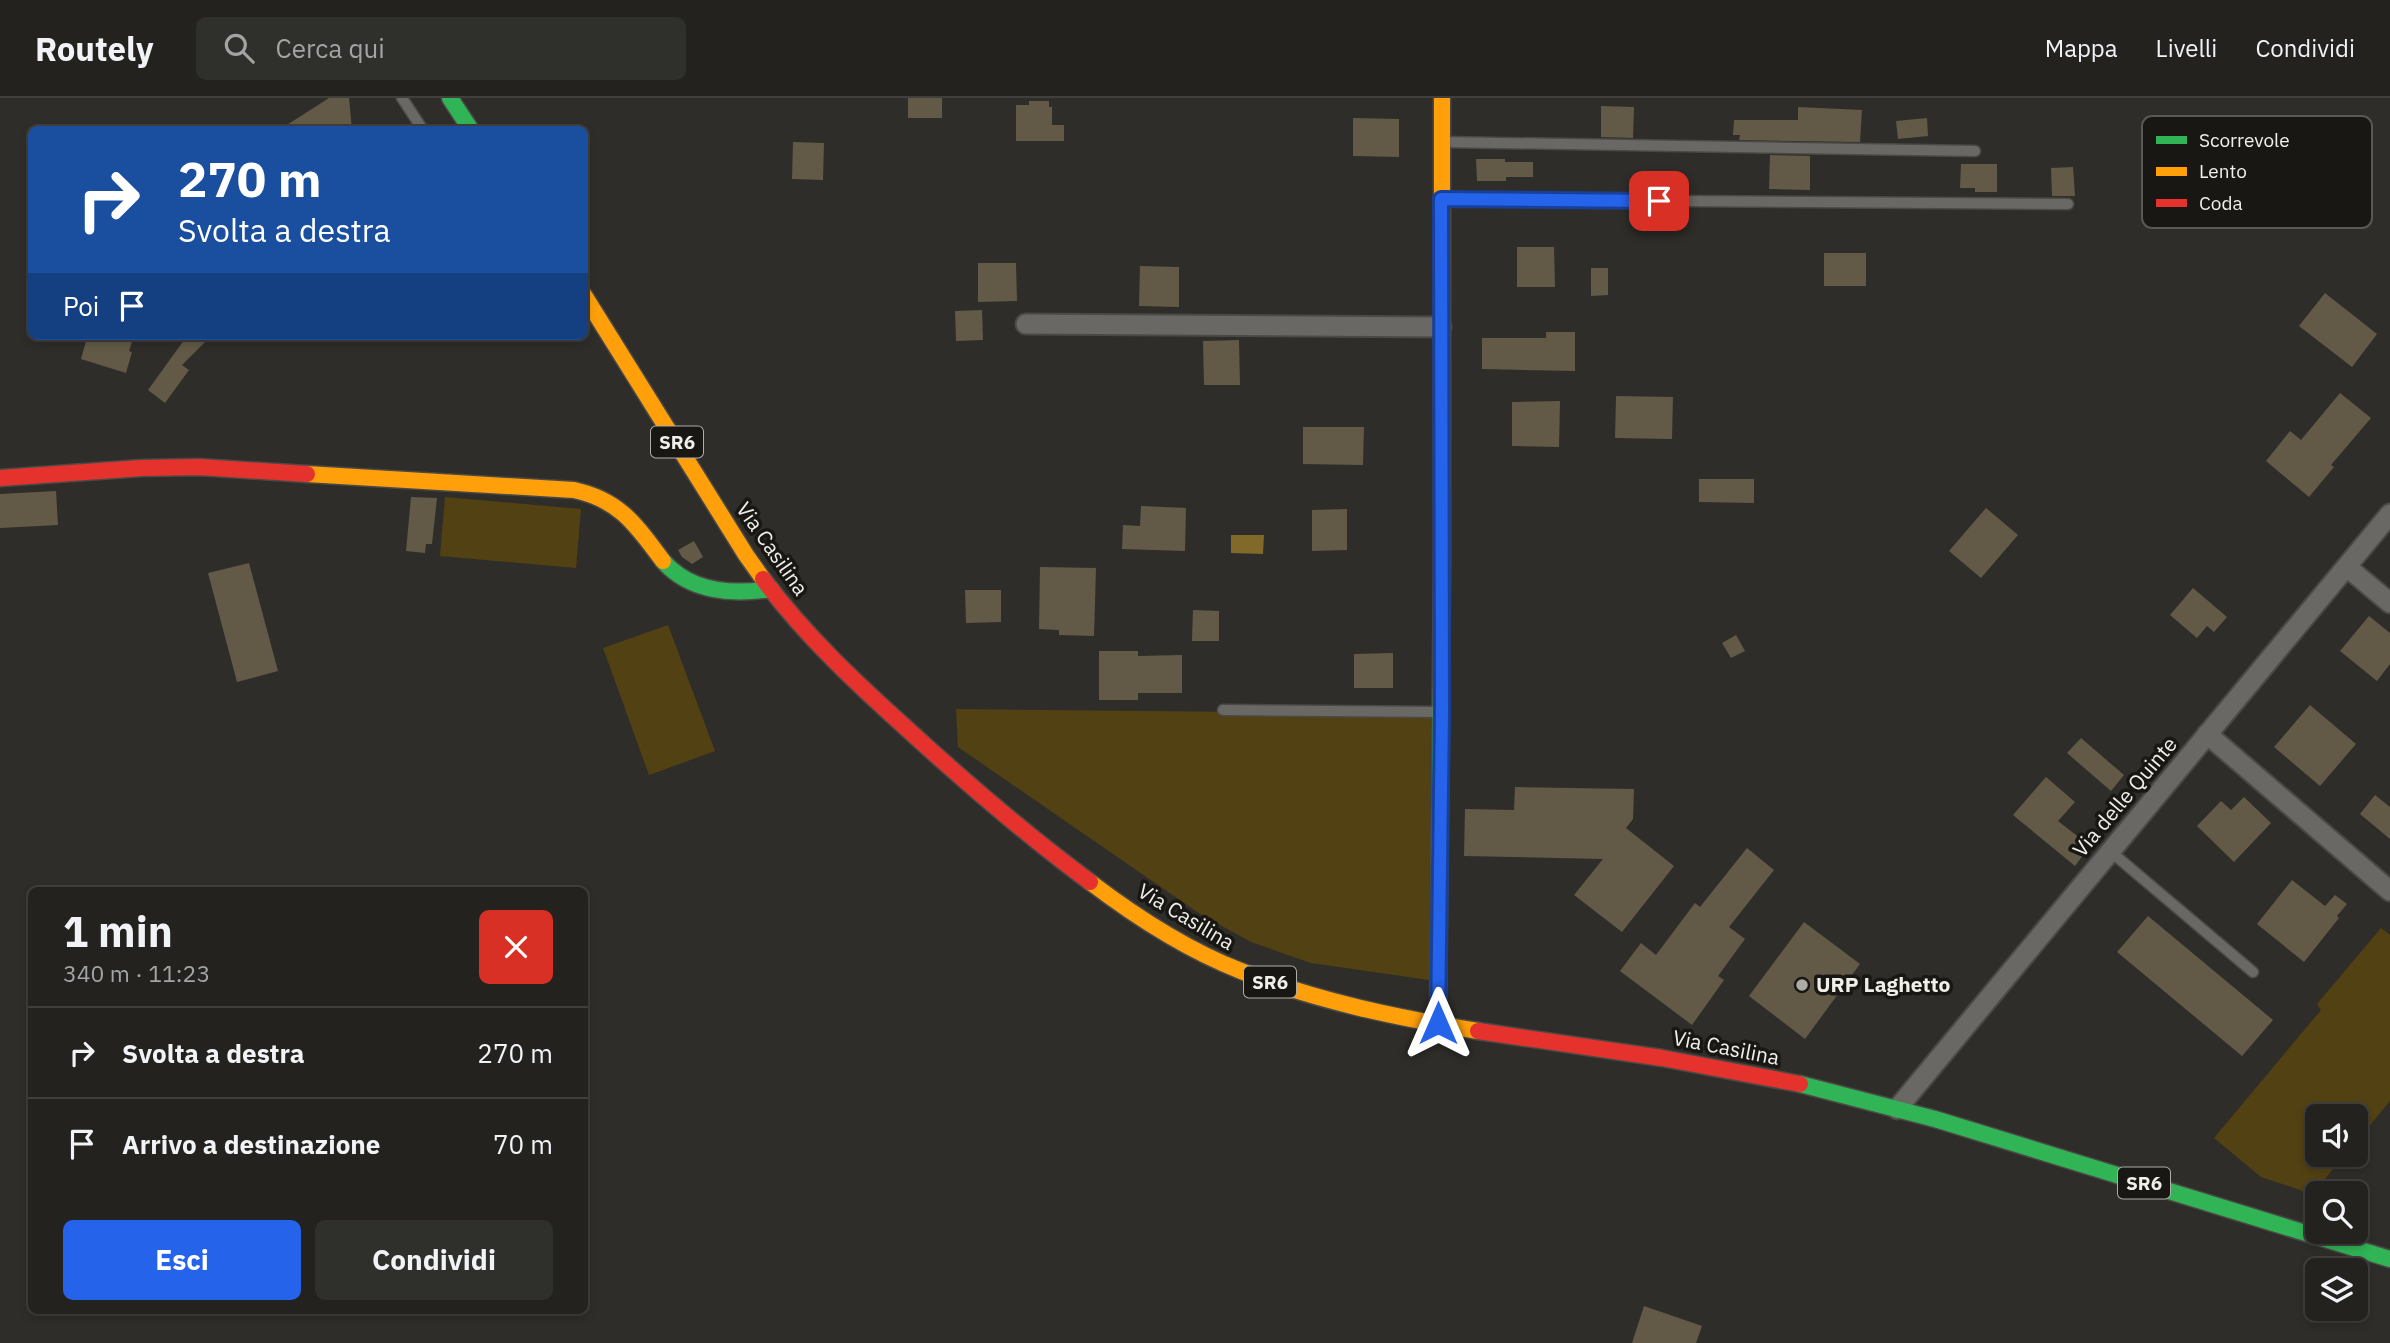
<!DOCTYPE html>
<html lang="it">
<meta charset="utf-8">
<style>
body{margin:0;font-family:"IBM Plex Sans",sans-serif;background:#2f2f2c;color:#f1f3f6;height:100vh;display:flex;flex-direction:column;font-size:26px;white-space:nowrap}
*{box-sizing:border-box;margin:0}
p{font-size:23px;color:#a3a4a4}
.icon{flex:none;width:38px;height:38px;fill:none;stroke:currentColor;stroke-width:2;stroke-linecap:round;stroke-linejoin:round}
.map{position:relative;flex:1;overflow:hidden}
.side{position:absolute;left:28px;top:789px;width:560px;height:427px;display:flex;flex-direction:column;background:#23221f;border-radius:10px;box-shadow:0 4px 10px #0003,0 0 0 2px #403f3d}
.side>*{flex:none}
.top-card{position:absolute;left:28px;top:28px;width:560px;height:214px;border-radius:10px;box-shadow:0 4px 10px #0003,0 0 0 2px #403f3d;background:#1a4fa0;color:#fff;overflow:hidden}
.controls{position:absolute;left:2305px;top:1006px;display:grid;gap:14px}
.controls a{display:grid;place-items:center;width:63px;height:63px;border-radius:10px;background:#23221f;box-shadow:0 4px 10px #0003,0 0 0 2px #403f3d;font-size:35px}
.pin{position:absolute;display:grid;place-items:center;width:60px;height:60px;color:#fff;margin:-30px;border-radius:14px;box-shadow:0 4px 10px #0006}
.me{position:absolute;width:77px;margin:-38px;rotate:0deg;stroke-linejoin:round;filter:drop-shadow(0 0 5px #0008)}
.turn{display:flex;align-items:center;gap:24px;height:147px;padding:0 35px;font-size:32px}
.turn .icon{width:91px;height:91px;stroke-width:2.5}
.turn b{display:block;font-size:49px;line-height:60px}
.then{display:flex;align-items:center;height:66px;padding:0 35px;background:#0003;gap:14px;font-size:26px}
.round{display:grid;place-items:center;flex:none;width:74px;height:74px;border-radius:10px;background:#2f2f2c}
.headline{display:flex;align-items:center;justify-content:space-between;height:119px;padding:0 35px}
h1{font-size:42px;font-weight:800;line-height:52px}
.action{display:flex;gap:14px;margin-top:auto;padding:14px 35px}
.action a{flex:1;height:80px;border-radius:10px;background:#2563eb;color:#fff;font-size:28px;font-weight:800;line-height:80px;text-align:center}
.action a+a{background:#2f2f2c;color:#f1f3f6}
ul{padding:0;list-style:none}
li{display:flex;align-items:center;gap:21px;height:91px;padding:0 35px;border-top:2px solid #403f3d}
li div{flex:1}
li b{display:block;font-size:26px}
li em{font-style:normal}
header{display:flex;align-items:center;gap:42px;box-sizing:border-box;height:98px;padding:0 35px;background:#23221f;border-bottom:2px solid #403f3d}
header strong{font-size:33px}
nav{display:flex;gap:38px;margin-inline-start:auto;font-size:24px}
.search{width:490px;height:63px;background:#2f2f2c;display:flex;align-items:center;gap:18px;box-sizing:border-box;padding:0 24px;border-radius:10px;color:#a3a4a4;font-size:26px}
.map>svg:first-child{display:block}
.green{fill:#524112}
.water{fill:#81692a}
.building{fill:#625a47}
.lines{fill:none;stroke-linecap:round;stroke-linejoin:round}
.lane-casing{stroke:#4b4946;stroke-width:13}
.street-casing{stroke:#4b4946;stroke-width:23}
.fast-casing{stroke:#4b4946;stroke-width:19}
.slow-casing{stroke:#4b4946;stroke-width:19}
.jam-casing{stroke:#4b4946;stroke-width:19}
.lane{stroke:#696864;stroke-width:10}
.street{stroke:#696864;stroke-width:19}
.fast{stroke:#30b455;stroke-width:16}
.slow{stroke:#ff9f0a;stroke-width:16}
.jam{stroke:#e5322d;stroke-width:16}
.route-casing{stroke:#184099;stroke-width:18}
.route{stroke:#2563eb;stroke-width:12}
.poi-dot{fill:#adaba6;stroke:#181713;stroke-width:2.5}
.labels{text-anchor:middle;stroke-width:7;stroke-linejoin:round;paint-order:stroke}
.shield{fill:#181713;stroke:#b0aea9;stroke-width:2}
.shield-label{font-size:19px;font-weight:bold;fill:#f1efe9}
.street-label{font-size:21px;fill:#f1efe9;stroke:#181713}
.poi-label{font-size:21px;font-weight:bold;fill:#f1efe9;stroke:#181713;text-anchor:start}
.key{fill:#181713;stroke:#595853;stroke-width:2}
.key-label{font-size:19px;fill:#f1efe9}
</style>
<header>
<strong>Routely</strong>
<div class="search"><svg class="icon" aria-label="search" viewBox="0 0 24 24"><circle cx="10" cy="10" r="6"/><path d="M15 15l6 6"/></svg>Cerca qui</div>
<nav><a>Mappa</a><a>Livelli</a><a>Condividi</a></nav>
</header>
<div class="map">
<svg width="2390" height="1245" viewBox="0 0 2390 1245">
<rect width="100%" height="100%" fill="#2f2d29"/>
<path class="green" d="M 445,399 L 581,411 L 576,470 L 440,458 Z
M 668,527 L 715,653 L 649,677 L 603,550 Z
M 956,611 L 1427,616 L 1431,619 L 1429,882 L 1311,865 L 1251,844 L 1200,816 L 958,649 Z
M 2381,830 L 2390,837 L 2390,1003 L 2356,1044 L 2356,1018 L 2317,1018 L 2317,1057 L 2345,1057 L 2312,1096 L 2261,1079 L 2214,1040 L 2321,912 L 2317,906 Z"/>
<path class="water" d="M 1231,437 L 1264,437 L 1263,456 L 1231,455 Z"/>
<path class="building" d="M 329,0 L 349,0 L 352,32 L 279,32 Z
M 908,0 L 942,0 L 942,20 L 908,20 Z
M 1029,3 L 1049,3 L 1049,9 L 1052,9 L 1052,27 L 1064,27 L 1064,43 L 1016,43 L 1016,7 L 1029,7 Z
M 1601,8 L 1634,9 L 1633,40 L 1601,39 Z
M 1798,9 L 1862,12 L 1860,44 L 1739,42 L 1740,37 L 1733,37 L 1734,22 L 1798,22 Z
M 1353,20 L 1399,21 L 1399,59 L 1353,58 Z
M 1927,20 L 1928,38 L 1898,41 L 1896,23 Z
M 793,44 L 824,45 L 823,82 L 792,81 Z
M 1770,57 L 1810,58 L 1810,92 L 1769,91 Z
M 1476,61 L 1505,61 L 1505,64 L 1533,64 L 1533,79 L 1506,79 L 1506,83 L 1477,83 Z
M 1961,66 L 1997,66 L 1997,94 L 1975,94 L 1975,90 L 1960,90 Z
M 2073,69 L 2075,98 L 2052,98 L 2051,70 Z
M 1517,149 L 1554,149 L 1555,189 L 1517,189 Z
M 1824,155 L 1866,155 L 1866,188 L 1824,188 Z
M 978,165 L 1016,165 L 1017,203 L 978,204 Z
M 1140,168 L 1179,169 L 1179,209 L 1139,208 Z
M 1591,170 L 1608,170 L 1608,197 L 1591,198 Z
M 2325,195 L 2377,236 L 2352,269 L 2299,228 Z
M 982,212 L 983,242 L 956,243 L 955,213 Z
M 1546,234 L 1575,234 L 1575,273 L 1482,271 L 1482,240 L 1546,240 Z
M 95,238 L 134,238 L 129,253 L 132,254 L 126,275 L 81,261 L 86,243 L 93,244 Z
M 187,238 L 211,238 L 182,267 L 189,272 L 165,305 L 148,292 Z
M 1239,242 L 1240,287 L 1204,287 L 1203,243 Z
M 2340,295 L 2371,320 L 2331,367 L 2334,369 L 2309,399 L 2266,363 L 2290,333 L 2301,342 Z
M 1616,298 L 1673,299 L 1672,341 L 1615,340 Z
M 1560,303 L 1559,349 L 1512,348 L 1512,304 Z
M 1303,329 L 1364,329 L 1363,367 L 1303,366 Z
M 1699,381 L 1754,381 L 1754,405 L 1699,404 Z
M 56,393 L 58,427 L 0,430 L 0,396 Z
M 411,399 L 437,400 L 432,446 L 426,446 L 425,455 L 406,453 Z
M 1141,408 L 1186,410 L 1185,453 L 1122,451 L 1123,427 L 1140,428 Z
M 1986,410 L 2018,437 L 1981,480 L 1949,453 Z
M 1347,411 L 1347,452 L 1312,453 L 1312,412 Z
M 694,443 L 703,459 L 692,466 L 682,459 L 678,452 Z
M 249,465 L 278,573 L 237,584 L 208,475 Z
M 1040,469 L 1096,470 L 1094,538 L 1059,537 L 1059,532 L 1039,531 Z
M 2193,490 L 2227,519 L 2214,534 L 2207,528 L 2197,540 L 2170,517 Z
M 965,492 L 1001,492 L 1001,524 L 966,525 Z
M 1193,512 L 1219,513 L 1219,543 L 1192,543 Z
M 2369,518 L 2390,535 L 2390,566 L 2377,583 L 2340,553 Z
M 1736,537 L 1745,553 L 1731,560 L 1722,545 Z
M 1099,553 L 1138,553 L 1138,558 L 1182,557 L 1182,595 L 1138,595 L 1138,602 L 1099,602 Z
M 1393,555 L 1393,590 L 1354,590 L 1354,556 Z
M 2310,607 L 2356,646 L 2320,688 L 2274,649 Z
M 2081,640 L 2124,677 L 2111,693 L 2067,655 Z
M 2046,679 L 2075,704 L 2058,723 L 2090,748 L 2075,768 L 2013,717 Z
M 1515,689 L 1634,691 L 1633,721 L 1626,730 L 1674,768 L 1622,834 L 1574,797 L 1603,761 L 1464,758 L 1465,711 L 1514,712 Z
M 2375,697 L 2390,709 L 2390,741 L 2360,716 Z
M 2244,699 L 2271,725 L 2234,764 L 2197,728 L 2221,703 L 2231,712 Z
M 1747,750 L 1774,772 L 1729,829 L 1745,841 L 1718,878 L 1724,882 L 1692,927 L 1620,873 L 1641,845 L 1656,857 L 1695,805 L 1700,809 Z
M 2292,782 L 2325,808 L 2335,797 L 2347,806 L 2337,818 L 2339,820 L 2304,864 L 2257,826 Z
M 2148,818 L 2273,922 L 2242,958 L 2117,854 Z
M 1804,824 L 1860,866 L 1805,941 L 1749,898 Z
M 1644,1208 L 1702,1228 L 1696,1245 L 1632,1245 Z"/>
<g class="lines">
<g class="lane-casing">
<path id="lane" d="M 402,0 L 423,32
M 1443,44 L 1975,53
M 1446,101 L 2068,106
M 1223,612 L 1441,614
M 2110,753 L 2253,874"/>
</g>
<g class="street-casing">
<path id="street" d="M 1026,226 L 1441,229
M 2347,469 L 2390,505
M 2207,636 L 2390,793
M 1897,1011 L 2390,416"/>
</g>
<g class="fast-casing">
<path id="fast" d="M 450,0 L 471,32
M 663,463 C 690,494 733,497 771,491
M 1438,925 L 1442,464
M 1800,986 L 1935,1021 L 2390,1161"/>
</g>
<g class="slow-casing">
<path id="slow" d="M 1442,0 L 1442,464
M 584,197 L 746,457 L 763,481
M 307,376 L 574,392 C 620,402 636,427 663,463
M 1090,784 C 1136,819 1187,852 1241,873 C 1316,903 1398,920 1478,933"/>
</g>
<g class="jam-casing">
<path id="jam" d="M 0,380 L 142,370 L 199,369 L 307,376
M 763,481 C 804,536 854,583 905,629 C 964,683 1025,736 1090,784
M 1478,933 L 1662,960 L 1800,986"/>
</g>
<use href="#lane" class="lane"/>
<use href="#street" class="street"/>
<use href="#fast" class="fast"/>
<use href="#slow" class="slow"/>
<use href="#jam" class="jam"/>
</g>
<g class="lines">
<g class="route-casing">
<path id="route" d="M 1438,925 L 1442,614 L 1441,101 L 1659,103"/>
</g>
<use href="#route" class="route"/>
</g>
<circle class="poi-dot" cx="1802" cy="887" r="7"/>
<g class="labels">
<g class="shield">
<rect x="651" y="328.5" width="52" height="31" rx="5"/>
<rect x="1244" y="868.5" width="52" height="31" rx="5"/>
<rect x="2118" y="1069.5" width="52" height="31" rx="5"/>
</g>
<g class="shield-label">
<text x="677" y="351">SR6</text>
<text x="1270" y="891">SR6</text>
<text x="2144" y="1092">SR6</text>
</g>
<g class="street-label">
<text transform="translate(772 451) rotate(55)" y="7">Via Casilina</text>
<text transform="translate(2125 699) rotate(-50)" y="7">Via delle Quinte</text>
<text transform="translate(1186 819) rotate(31)" y="7">Via Casilina</text>
<text transform="translate(1726 950) rotate(11)" y="7">Via Casilina</text>
</g>
<g class="poi-label">
<text x="1816" y="894">URP Laghetto</text>
</g>
</g>
<rect x="2142" y="18" width="230" height="112" rx="10" class="key"/>
<rect x="2156" y="38" width="31" height="8" fill="#30b455"/>
<rect x="2156" y="69" width="31" height="9" fill="#ff9f0a"/>
<rect x="2156" y="101" width="31" height="8" fill="#e5322d"/>
<g class="key-label">
<text x="2199" y="49">Scorrevole</text>
<text x="2199" y="80">Lento</text>
<text x="2199" y="112">Coda</text>
</g>
</svg>
<div class="controls">
<a><svg class="icon" aria-label="sound" viewBox="0 0 24 24"><path d="M4 9h4l5-4v14l-5-4H4zM17 9q2 3 0 6"/></svg></a>
<a><svg class="icon" aria-label="search" viewBox="0 0 24 24"><circle cx="10" cy="10" r="6"/><path d="M15 15l6 6"/></svg></a>
<a><svg class="icon" aria-label="layers" viewBox="0 0 24 24"><path d="M12 4l9 5-9 5-9-5zM3 14l9 5 9-5"/></svg></a>
</div>
<div class="pin" style="left:1659px;top:103px;background:#d93025"><svg class="icon" aria-label="arrive" viewBox="0 0 24 24"><path d="M6 21V4h12l-3 4 3 4H6"/></svg></div>
<svg class="me" style="left:1438px;top:925px" viewBox="-20 -20 40 40"><path d="M0-17L14 15 0 8-14 15z" fill="#2563eb" stroke="#fff" stroke-width="4"/></svg>
<div class="top-card">
<div class="turn"><svg class="icon" aria-label="right" viewBox="0 0 24 24"><path d="M7 20v-9h11M14 6l5 5-5 5"/></svg><div><b>270 m</b>Svolta a destra</div></div>
<div class="then">Poi<svg class="icon" aria-label="arrive" viewBox="0 0 24 24"><path d="M6 21V4h12l-3 4 3 4H6"/></svg></div>
</div>
<section class="side">
<div class="headline"><div><h1>1 min</h1><p>340 m · 11:23</p></div><a class="round" style="background:#d93025;color:#fff"><svg class="icon" aria-label="close" viewBox="0 0 24 24"><path d="M6 6l12 12M18 6L6 18"/></svg></a></div>
<ul>
<li><svg class="icon" aria-label="right" viewBox="0 0 24 24"><path d="M7 20v-9h11M14 6l5 5-5 5"/></svg><div><b>Svolta a destra</b></div><em>270 m</em></li>
<li><svg class="icon" aria-label="arrive" viewBox="0 0 24 24"><path d="M6 21V4h12l-3 4 3 4H6"/></svg><div><b>Arrivo a destinazione</b></div><em>70 m</em></li>
</ul>
<div class="action"><a>Esci</a><a>Condividi</a></div>
</section>
</div>
